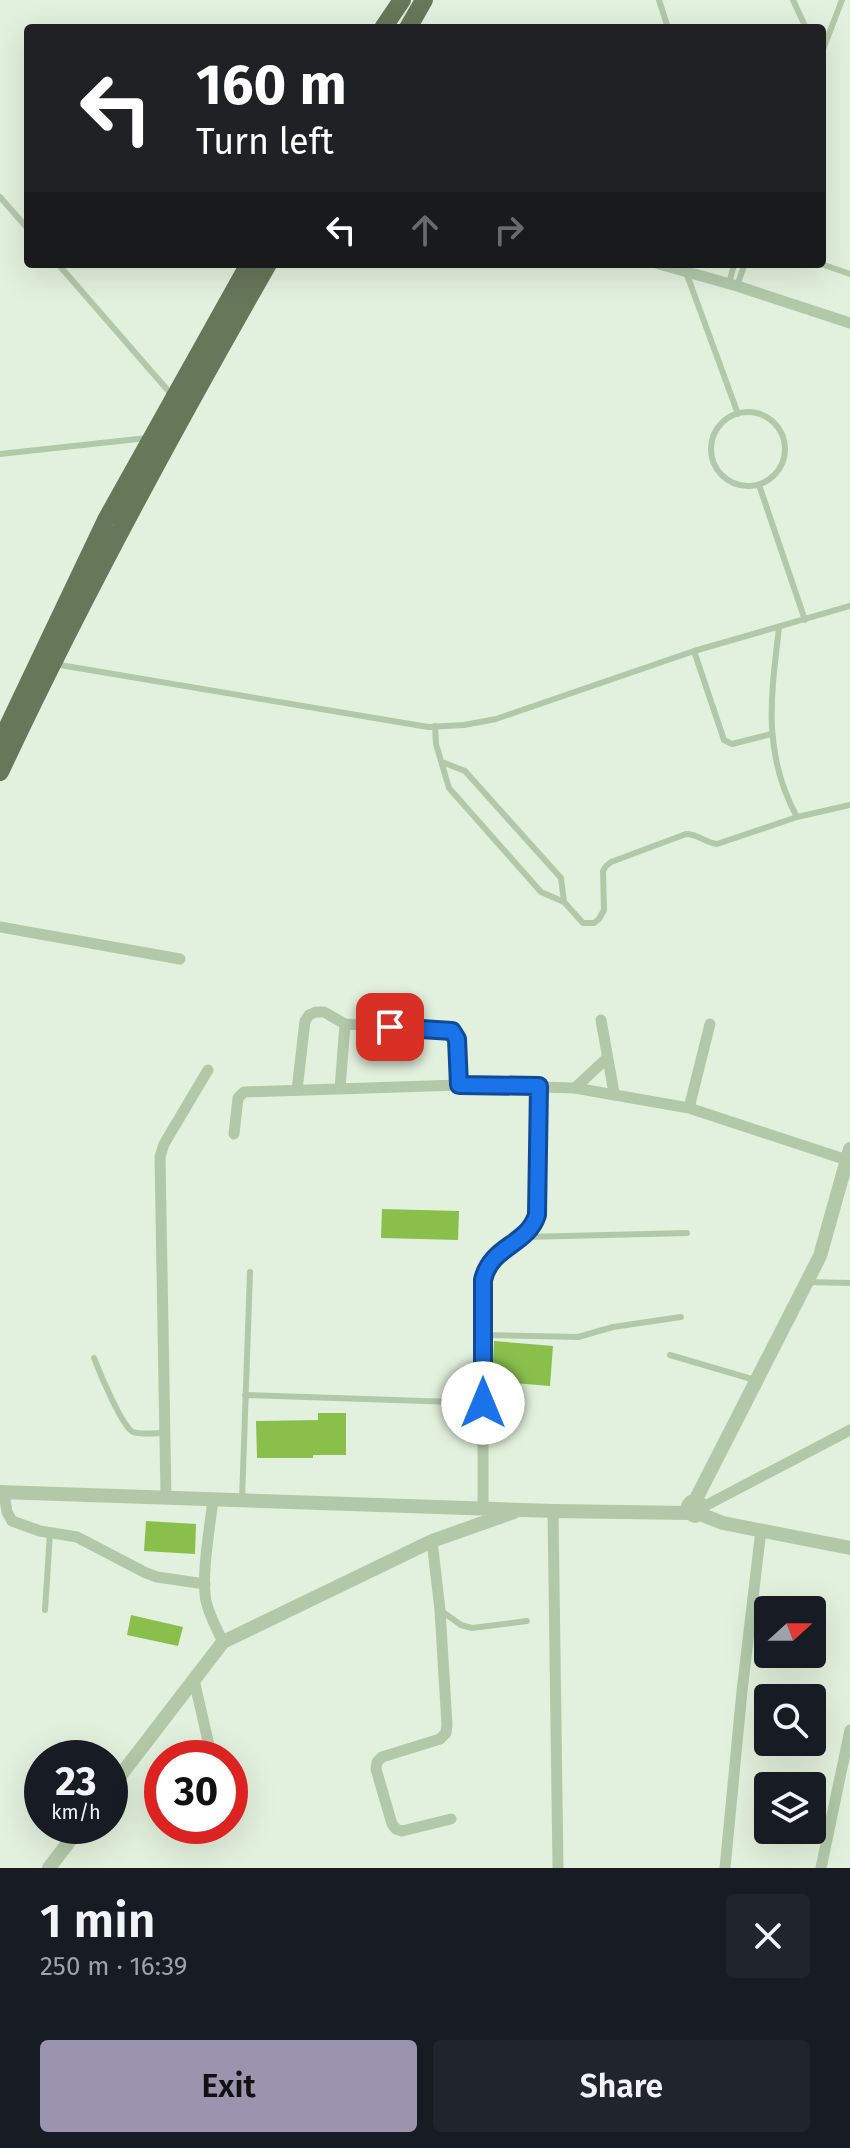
<!DOCTYPE html>
<meta charset="utf-8">
<style>
body{margin:0;font-family:"Fira Sans",sans-serif;background:#20242c;color:#f1f3f6;height:100vh;display:flex;flex-direction:column;font-size:30px;white-space:nowrap}
*{box-sizing:border-box;margin:0}
p{font-size:26px;color:#9ea1a6}
.icon{flex:none;width:44px;height:44px;fill:none;stroke:currentColor;stroke-width:2;stroke-linecap:round;stroke-linejoin:round}
.map{position:relative;height:1868px;overflow:hidden}
.panel{display:flex;flex-direction:column;background:#171b24;flex:1}
.panel>*{flex:none}
.hud{position:absolute;left:24px;top:24px;width:802px;height:244px;border-radius:8px;box-shadow:0 8px 32px #0002;background:#202124;color:#fff;overflow:hidden}
.needle{width:52px;rotate:69deg}
.controls{position:absolute;left:754px;top:1596px;display:grid;gap:16px}
.controls a{display:grid;place-items:center;width:72px;height:72px;border-radius:8px;background:#171b24;box-shadow:0 8px 32px #0002;font-size:40px}
.speed{position:absolute;left:24px;top:1740px;display:flex;gap:16px;font-size:40px;font-weight:700;text-align:center}
.speed>*{display:grid;place-content:center;width:104px;height:104px;border-radius:50%;background:#171b24;box-shadow:0 8px 32px #0002;line-height:1}
.speed small{font-size:20px;font-weight:400}
.speed .limit{border:12px solid #d22;background:#fff;color:#111}
.pin{position:absolute;display:grid;place-items:center;width:68px;height:68px;color:#fff;margin:-34px;border-radius:16px;box-shadow:0 4px 12px #0006}
.me{position:absolute;width:88px;margin:-44px;rotate:0deg;stroke-linejoin:round;filter:drop-shadow(0 0 6px #0008)}
.turn{display:flex;align-items:center;gap:28px;height:168px;padding:0 40px;font-size:36px}
.turn .icon{width:104px;height:104px;stroke-width:2.5}
.turn b{display:block;font-size:56px;line-height:68px}
.lanes{display:flex;align-items:center;height:76px;padding:0 40px;background:#0003;justify-content:center;gap:40px;direction:ltr}
.lanes .off{opacity:.35}
.round{display:grid;place-items:center;flex:none;width:84px;height:84px;border-radius:8px;background:#20242c}
.head{display:flex;align-items:center;justify-content:space-between;height:136px;padding:0 40px}
h1{font-size:48px;font-weight:600;line-height:60px}
.cta{display:flex;gap:16px;margin-top:auto;padding:16px 40px}
.cta a{flex:1;height:92px;border-radius:8px;background:#9a94ae;color:#111;font-size:32px;font-weight:600;line-height:92px;text-align:center}
.cta a+a{background:#20242c;color:#f1f3f6}
.map>svg:first-child{display:block}
.building{fill:#8abf4c}
.lines{fill:none;stroke-linecap:round;stroke-linejoin:round}
.service{stroke:#b3c8a9;stroke-width:6}
.minor{stroke:#b3c8a9;stroke-width:11}
.tertiary{stroke:#b3c8a9;stroke-width:14}
.primary{stroke:#67775a;stroke-width:18}
.route-casing{stroke:#114b97;stroke-width:20}
.route{stroke:#1a73e8;stroke-width:14}
</style>
<div class="map">
<svg width="850" height="1868" viewBox="0 0 850 1868">
<rect width="100%" height="100%" fill="#e2f1dd"/>
<path class="building" d="M 382,1209 L 459,1211 L 458,1240 L 381,1238 Z
M 494,1341 L 553,1346 L 550,1386 L 492,1381 Z
M 318,1413 L 346,1413 L 346,1455 L 313,1455 L 313,1458 L 257,1458 L 256,1421 L 318,1420 Z
M 146,1521 L 196,1524 L 195,1554 L 144,1551 Z
M 131,1615 L 183,1627 L 178,1646 L 127,1635 Z"/>
<g class="lines">
<path class="service" d="M 659,0 L 668,28
M 793,0 L 806,28
M 822,52 L 842,0
M 0,197 L 28,229
M 58,264 L 171,394
M 821,264 L 850,274
M 686,272 L 738,414
M 729,284 L 734,264
M 737,286 L 744,266
M711 449a37 37 0 1 1 74 0a37 37 0 1 1-74 0Z
M 0,454 L 147,438
M 759,485 L 805,620
M 779,628 C 771,696 762,753 797,817
M 694,651 L 724,740 L 732,744 L 771,734
M 54,664 L 428,727 L 464,725 L 496,719 L 694,651 L 850,606
M 435,726 L 436,744 L 449,788 L 541,892 L 564,902 L 583,923 L 594,923 L 599,919 L 604,910 L 603,871 L 606,866 L 611,862 L 686,834 C 698,834 706,843 717,844 L 797,817 L 850,805
M 442,762 L 465,771 L 561,878 L 564,902
M 525,1237 L 687,1233
M 807,1282 L 850,1283
M 483,1335 L 578,1337 L 613,1327 L 681,1317
M 670,1355 L 755,1380
M 94,1358 C 99,1371 122,1427 133,1432 C 141,1435 155,1433 165,1433
M 245,1395 L 483,1403
M 242,1500 L 250,1272
M 45,1610 L 50,1533
M 440,1610 L 461,1625 L 472,1628 L 527,1621"/>
<path class="minor" d="M 659,264 L 737,286 L 850,323
M 0,927 L 180,959
M 601,1020 L 614,1093
M 575,1088 L 607,1058
M 340,1089 L 345,1024
M 297,1090 L 305,1021 L 309,1015 L 316,1012 L 324,1012 L 345,1024 L 452,1031 L 457,1039 L 459,1085
M 689,1108 L 710,1024
M 234,1134 L 238,1098 L 244,1092 L 459,1085 L 575,1088 L 689,1108 L 847,1160
M 4,1493 L 7,1512 L 12,1521 L 40,1531 L 77,1537 L 146,1573 L 157,1577 L 205,1584
M 166,1498 L 160,1157 L 164,1144 L 208,1070
M 213,1499 C 210,1527 201,1575 206,1601 C 209,1615 217,1629 223,1642
M 703,1507 L 850,1430
M 483,1508 L 483,1280 C 492,1244 527,1246 537,1215 L 539,1086
M 553,1511 L 558,1868
M 432,1541 L 440,1610 L 447,1725 L 446,1733 L 440,1739 L 382,1757 L 377,1762 L 376,1769 L 392,1824 L 396,1829 L 402,1831 L 451,1819
M 194,1680 L 212,1758
M 725,1868 L 742,1691 L 761,1530
M 821,1868 L 850,1730"/>
<path class="tertiary" d="M 0,1492 L 553,1511 L 689,1513 L 695,1516 L 702,1512 L 701,1504 L 697,1501 L 691,1502 L 688,1506 L 689,1513
M 695,1501 L 820,1256 L 850,1149
M 700,1514 L 723,1523 L 850,1548
M 110,1789 L 223,1642 L 432,1541 L 514,1512
M 49,1868 L 81,1826"/>
<path class="primary" d="M 383,28 L 402,0
M 408,28 L 424,0
M 0,743 L 106,520 L 249,264
M 0,772 C 81,599 173,430 268,264"/>
</g>
<g class="lines">
<g class="route-casing">
<path id="route" d="M 390,1027 L 452,1031 L 457,1039 L 459,1085 L 539,1086 L 537,1215 C 527,1246 491,1245 483,1280 L 483,1403"/>
</g>
<use href="#route" class="route"/>
</g>
</svg>
<div class="controls">
<a><svg class="needle" viewBox="-14 -14 28 28"><path d="M0-13l5 13h-10z" fill="#e53935"/><path d="M0 13l5-13h-10z" fill="#9ea1a6"/></svg></a>
<a><svg class="icon" aria-label="search" viewBox="0 0 24 24"><circle cx="10" cy="10" r="6"/><path d="M15 15l6 6"/></svg></a>
<a><svg class="icon" aria-label="layers" viewBox="0 0 24 24"><path d="M12 4l9 5-9 5-9-5zM3 14l9 5 9-5"/></svg></a>
</div>
<div class="speed"><div>23<small>km/h</small></div><div class="limit">30</div></div>
<div class="pin" style="left:390px;top:1027px;background:#d93025"><svg class="icon" aria-label="arrive" viewBox="0 0 24 24"><path d="M6 21V4h12l-3 4 3 4H6"/></svg></div>
<svg class="me" style="left:483px;top:1403px" viewBox="-20 -20 40 40"><circle r="19" fill="#fff"/><path d="M0-13L10 11 0 6-10 11z" fill="#1a73e8"/></svg>
<div class="hud">
<div class="turn"><svg class="icon" aria-label="left" viewBox="0 0 24 24"><path d="M17 20v-9H6M10 6l-5 5 5 5"/></svg><div><b>160 m</b>Turn left</div></div>
<div class="lanes"><svg class="icon" aria-label="left" viewBox="0 0 24 24"><path d="M17 20v-9H6M10 6l-5 5 5 5"/></svg><svg class="icon off" aria-label="ahead" viewBox="0 0 24 24"><path d="M12 20V5M6 11l6-6 6 6"/></svg><svg class="icon off" aria-label="right" viewBox="0 0 24 24"><path d="M7 20v-9h11M14 6l5 5-5 5"/></svg></div>
</div>
</div>
<section class="panel">
<div class="head"><div><h1>1 min</h1><p>250 m · 16:39</p></div><a class="round"><svg class="icon" aria-label="close" viewBox="0 0 24 24"><path d="M6 6l12 12M18 6L6 18"/></svg></a></div>
<div class="cta"><a>Exit</a><a>Share</a></div>
</section>
